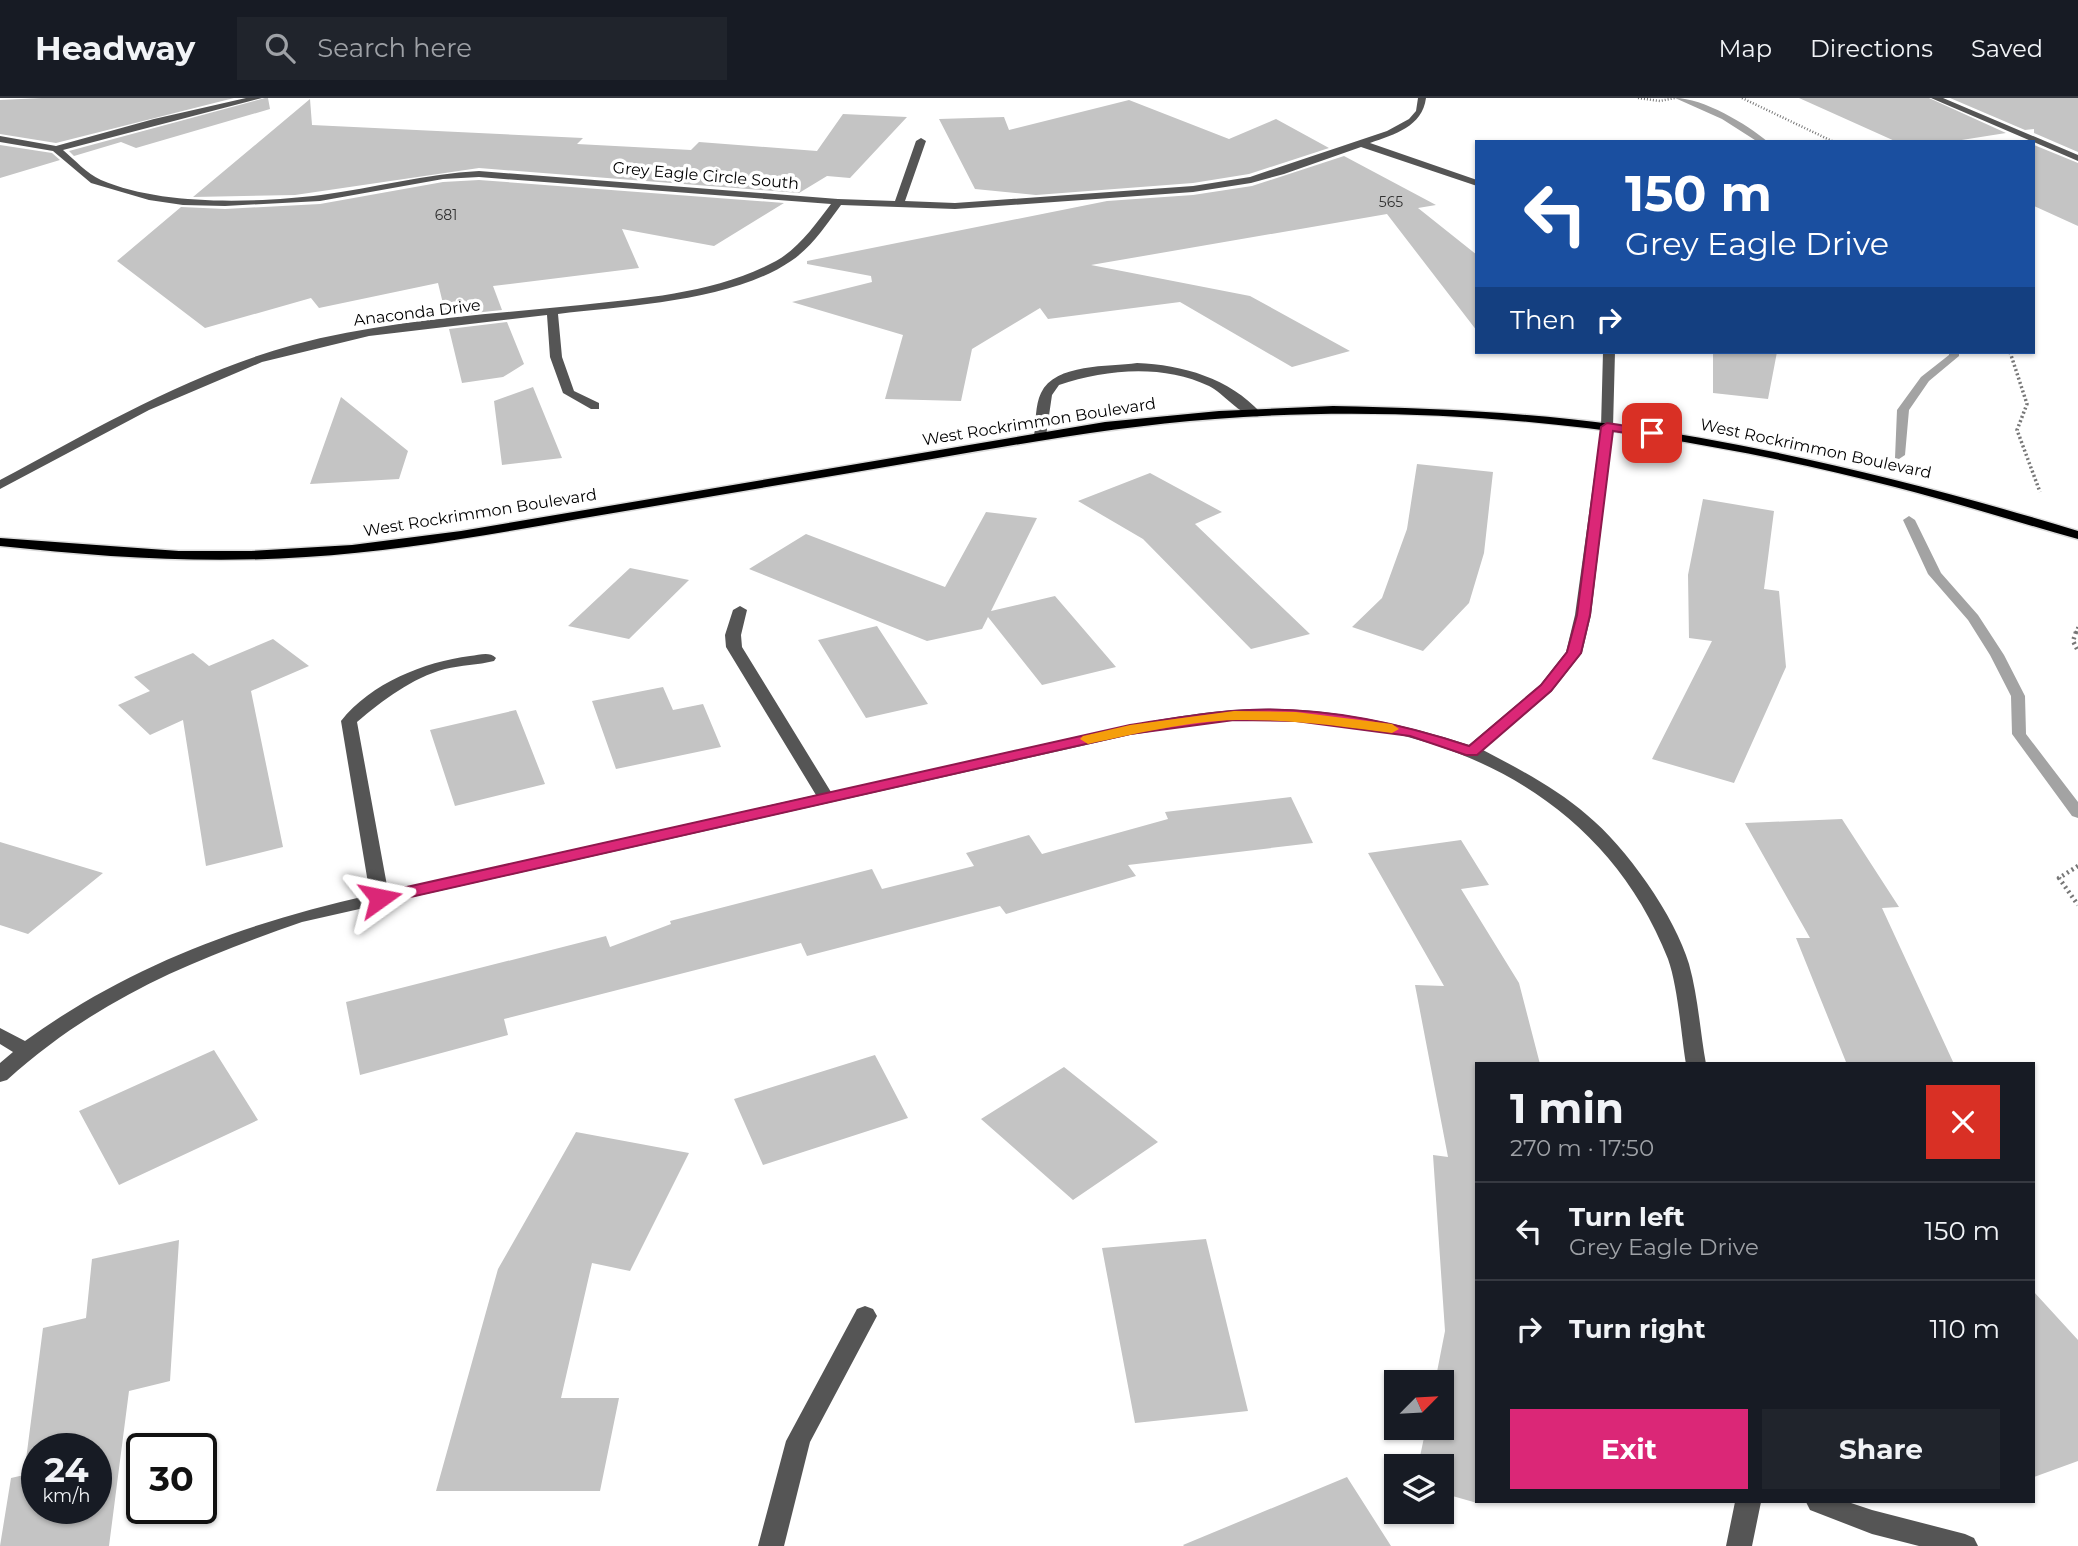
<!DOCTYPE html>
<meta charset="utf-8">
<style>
body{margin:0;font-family:Montserrat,sans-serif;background:#20242c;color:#f1f3f6;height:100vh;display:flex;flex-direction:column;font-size:26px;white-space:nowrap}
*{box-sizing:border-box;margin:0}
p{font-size:23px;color:#9ea1a6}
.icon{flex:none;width:38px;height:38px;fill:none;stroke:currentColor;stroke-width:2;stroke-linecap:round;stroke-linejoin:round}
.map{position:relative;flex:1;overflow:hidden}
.details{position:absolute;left:1475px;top:964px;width:560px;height:441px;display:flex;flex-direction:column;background:#171b24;border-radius:0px;box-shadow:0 2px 5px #0004}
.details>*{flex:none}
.hud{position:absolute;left:1475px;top:42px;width:560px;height:214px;border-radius:0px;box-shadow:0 2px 5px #0004;background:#1a4fa0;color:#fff;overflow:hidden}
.needle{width:46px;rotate:66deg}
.buttons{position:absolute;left:1384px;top:1272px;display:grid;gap:14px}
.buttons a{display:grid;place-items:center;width:70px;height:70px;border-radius:0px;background:#171b24;box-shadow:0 2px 5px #0004;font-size:35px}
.speed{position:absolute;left:21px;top:1335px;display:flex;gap:14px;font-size:35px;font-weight:700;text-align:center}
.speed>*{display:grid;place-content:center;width:91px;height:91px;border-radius:50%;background:#171b24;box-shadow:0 2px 5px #0004;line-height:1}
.speed small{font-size:18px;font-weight:400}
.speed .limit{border:4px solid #111;border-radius:10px;background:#fff;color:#111}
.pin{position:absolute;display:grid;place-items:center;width:60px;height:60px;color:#fff;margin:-30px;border-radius:14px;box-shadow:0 4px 10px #0006}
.me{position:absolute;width:77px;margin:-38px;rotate:78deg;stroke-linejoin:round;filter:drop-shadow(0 0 5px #0008)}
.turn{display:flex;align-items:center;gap:24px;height:147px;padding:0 35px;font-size:32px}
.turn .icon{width:91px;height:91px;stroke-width:2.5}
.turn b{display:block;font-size:49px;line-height:60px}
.then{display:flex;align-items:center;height:66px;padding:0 35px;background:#0003;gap:14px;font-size:26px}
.round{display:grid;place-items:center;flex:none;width:74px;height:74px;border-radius:0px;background:#20242c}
.summary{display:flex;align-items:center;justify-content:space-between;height:119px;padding:0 35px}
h1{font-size:42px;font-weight:700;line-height:52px}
.action{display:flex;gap:14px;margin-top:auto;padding:14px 35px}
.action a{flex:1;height:80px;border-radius:0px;background:#db2777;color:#fff;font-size:28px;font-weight:700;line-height:80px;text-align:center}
.action a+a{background:#20242c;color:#f1f3f6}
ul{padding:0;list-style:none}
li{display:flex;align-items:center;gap:21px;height:98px;padding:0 35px;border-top:2px solid #363941}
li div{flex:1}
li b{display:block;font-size:26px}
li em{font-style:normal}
header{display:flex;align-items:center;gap:42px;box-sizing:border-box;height:98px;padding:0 35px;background:#171b24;border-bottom:2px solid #363941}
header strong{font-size:33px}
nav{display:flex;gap:38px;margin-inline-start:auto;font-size:24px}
.search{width:490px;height:63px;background:#20242c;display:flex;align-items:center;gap:18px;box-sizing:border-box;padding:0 24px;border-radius:0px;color:#9ea1a6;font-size:26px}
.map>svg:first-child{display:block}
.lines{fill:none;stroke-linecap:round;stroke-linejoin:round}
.stream{fill:#a3a3a3;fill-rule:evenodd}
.building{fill:#c4c4c4;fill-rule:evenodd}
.major-casing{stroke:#dbdbdb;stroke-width:3}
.path-far2{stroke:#777;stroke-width:2.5;stroke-dasharray:1 2;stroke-linecap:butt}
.path-far1{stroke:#777;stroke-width:3.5;stroke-dasharray:2 2.5;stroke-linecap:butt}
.path{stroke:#777;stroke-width:4.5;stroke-dasharray:2 3.5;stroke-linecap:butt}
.minor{fill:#555;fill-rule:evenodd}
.major{fill:#000;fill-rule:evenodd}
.route{fill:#db2777;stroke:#8e194d;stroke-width:2}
.slow{fill:#f59e0b}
.labels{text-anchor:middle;stroke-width:7;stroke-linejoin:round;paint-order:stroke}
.number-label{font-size:14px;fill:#313131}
.far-street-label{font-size:16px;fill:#000;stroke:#fff}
</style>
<header>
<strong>Headway</strong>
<div class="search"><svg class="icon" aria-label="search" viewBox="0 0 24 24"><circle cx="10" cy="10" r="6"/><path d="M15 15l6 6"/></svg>Search here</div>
<nav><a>Map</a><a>Directions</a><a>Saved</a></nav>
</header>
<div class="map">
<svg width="2078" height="1448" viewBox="0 0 2078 1448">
<rect width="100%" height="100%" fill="#fff"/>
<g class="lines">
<path class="stream" d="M 1675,0 C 1703,0 1747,26 1768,44 L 1758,44 L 1722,21 Z
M 1949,254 L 1959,254 L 1959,258 L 1929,283 L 1909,312 L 1905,357 L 1899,361 L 1895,360 L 1897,312 L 1921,279 L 1949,257 Z
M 1909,418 L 1915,422 L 1941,475 L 1978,517 L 2004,557 L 2025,598 L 2026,636 L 2078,704 L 2078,720 L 2072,718 L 2012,636 L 2011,598 L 1990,557 L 1968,522 L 1928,476 L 1903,422 Z"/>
</g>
<path class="building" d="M 42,0 L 234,0 L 56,45 L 0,36 L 0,2 Z
M 265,0 L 268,0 L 270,11 L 136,50 L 121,44 L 74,58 L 69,53 Z
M 1799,0 L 1929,0 L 2006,35 L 1949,44 L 1897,44 Z
M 1950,0 L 2078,0 L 2078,54 L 2034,35 L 2034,31 L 2025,32 Z
M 310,1 L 312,27 L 583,40 L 577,46 L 691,52 L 699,44 L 817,53 L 843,16 L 907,19 L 850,80 L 827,78 L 799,95 L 479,70 L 295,97 L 193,99 Z
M 1129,2 L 1229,41 L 1276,21 L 1329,50 L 1249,76 L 1193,85 L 1036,97 L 975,91 L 939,21 L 1004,19 L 1009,32 Z
M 0,47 L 52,55 L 60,62 L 0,80 Z
M 2034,47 L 2078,65 L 2078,128 L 2034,108 Z
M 1344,58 L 1436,107 L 1418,110 L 1477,157 L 1477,233 L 1387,116 L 1091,167 L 1250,198 L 1350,253 L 1292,269 L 1180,204 L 1048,221 L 1040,210 L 972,251 L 961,303 L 885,301 L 903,237 L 792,204 L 872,184 L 871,178 L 807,166 L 807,163 L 1107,103 L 1193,97 L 1252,88 Z
M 479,82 L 784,105 L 714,148 L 622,131 L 639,170 L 493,188 L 502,212 L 446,218 L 438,185 L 319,210 L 311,200 L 205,230 L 117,163 L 181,109 L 225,111 L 320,106 L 443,84 Z
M 507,224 L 524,266 L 503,279 L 462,285 L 449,231 Z
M 1713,254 L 1777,254 L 1768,301 L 1713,295 Z
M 533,289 L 562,360 L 502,367 L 494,303 Z
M 341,299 L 408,353 L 399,381 L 310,386 Z
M 1417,366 L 1493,374 L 1484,455 L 1469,505 L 1423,553 L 1352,529 L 1382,500 L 1407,431 Z
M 1150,375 L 1222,414 L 1195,426 L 1310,536 L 1251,551 L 1143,441 L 1078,403 Z
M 1703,401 L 1774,413 L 1764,491 L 1779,493 L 1786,569 L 1734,685 L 1652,661 L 1712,543 L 1689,540 L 1688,477 Z
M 986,414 L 1037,420 L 991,513 L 1055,498 L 1116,569 L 1042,587 L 988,519 L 982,531 L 927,543 L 749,471 L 806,436 L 945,489 Z
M 630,470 L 689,482 L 629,541 L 568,528 Z
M 877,528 L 928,606 L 866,620 L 818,542 Z
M 273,541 L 309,568 L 251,593 L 283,749 L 206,768 L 183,622 L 150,637 L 118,607 L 150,593 L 134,579 L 193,555 L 209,568 Z
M 663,589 L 673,612 L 703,606 L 721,649 L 616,671 L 592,603 Z
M 516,612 L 545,686 L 455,708 L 430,632 Z
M 1291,699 L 1313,745 L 1128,767 L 1136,778 L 1006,816 L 1000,808 L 807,858 L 801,845 L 504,921 L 508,937 L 360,977 L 346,904 L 606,838 L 610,849 L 671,826 L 670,823 L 872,771 L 882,791 L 974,768 L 966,755 L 1029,737 L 1042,756 L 1168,721 L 1165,714 Z
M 1842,721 L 1899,809 L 1882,810 L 1954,966 L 1846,964 L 1796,840 L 1810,840 L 1745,725 Z
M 1461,742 L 1489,787 L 1461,791 L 1519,885 L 1540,966 L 1477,966 L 1477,1405 L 1442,1395 L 1442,1368 L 1418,1368 L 1426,1330 L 1442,1330 L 1442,1284 L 1435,1284 L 1445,1233 L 1433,1057 L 1448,1059 L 1415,887 L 1444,888 L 1368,755 Z
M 0,744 L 103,775 L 28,836 L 0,827 Z
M 214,952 L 258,1022 L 119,1087 L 79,1013 Z
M 875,957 L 908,1020 L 763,1067 L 734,1001 Z
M 1064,969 L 1158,1044 L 1073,1102 L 981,1021 Z
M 576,1034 L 689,1055 L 630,1173 L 592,1165 L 561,1300 L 619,1300 L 600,1393 L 436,1393 L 498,1171 Z
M 1206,1141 L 1248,1313 L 1135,1325 L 1102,1150 Z
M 179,1142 L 170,1283 L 129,1293 L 109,1448 L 0,1448 L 11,1380 L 24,1377 L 43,1230 L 86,1220 L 92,1161 ZM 37,1351 L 96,1351 L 96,1410 L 37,1410 Z
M 2034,1194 L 2078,1242 L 2078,1363 L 2034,1379 Z
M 1347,1379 L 1391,1448 L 1184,1448 L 1183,1447 Z"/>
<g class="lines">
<g class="major-casing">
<path id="major" d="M 1333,308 C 1428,310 1524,314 1619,327 C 1775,349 1927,387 2078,433 L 2078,441 C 2017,424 1957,405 1895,389 C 1675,332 1442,303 1215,321 C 1119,328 1026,345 932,361 C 814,381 696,401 578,421 C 488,437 397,453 306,459 C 204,466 102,459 0,448 L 0,440 L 179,453 L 251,453 L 352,447 L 461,433 L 1105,324 L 1219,313 Z"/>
</g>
<path class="path-far2" d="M 1638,0 L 1660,3 L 1675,0
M 1742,0 L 1834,44"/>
<path class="path-far1" d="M 2010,254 L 2027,306 L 2017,332 L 2040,394
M 2076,535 L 2078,529"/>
<path class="path" d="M 2076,534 L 2073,543 L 2078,553
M 2078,768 L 2059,780 L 2078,807"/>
<path class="minor" d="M 246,0 L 262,0 L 63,52 C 74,61 87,76 101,82 C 162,108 255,105 321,97 C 374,90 426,76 479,73 L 838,101 L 895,103 L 916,43 L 921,40 L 926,43 L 905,103 L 955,105 L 1193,88 L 1250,79 L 1387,33 L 1409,21 L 1416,13 L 1418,0 L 1426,0 C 1422,29 1395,36 1370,45 L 1477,82 L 1477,88 L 1361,49 L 1284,76 L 1251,85 L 1193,94 L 955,111 L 841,107 C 826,127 812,149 791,163 C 733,203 627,208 558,216 L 562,259 L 574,293 L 599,305 L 599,311 L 591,311 L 563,295 L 550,259 L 547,217 L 369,238 L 262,264 L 149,312 L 0,391 L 0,382 C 95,331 188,276 293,247 C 387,222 485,217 581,207 C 646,200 717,195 776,163 C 799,150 815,127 831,106 L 479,79 L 443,81 L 320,103 L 225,108 L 183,107 L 149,102 L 91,85 L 53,53 L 0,44 L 0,38 L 56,48 L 154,21 Z
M 1931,0 L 1943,0 L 2078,57 L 2078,63 Z
M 1603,254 L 1615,254 L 1613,329 L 1591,517 L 1582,555 L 1552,593 L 1483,652 C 1519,671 1556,690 1587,717 C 1626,749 1675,818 1689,866 C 1698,898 1700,933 1706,966 L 1686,966 C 1681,936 1678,889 1668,861 C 1598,682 1417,613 1235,622 C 1200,624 1165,632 1130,637 L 302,824 C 190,863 97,901 7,982 L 0,984 L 0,965 L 13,954 L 0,946 L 0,930 L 25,943 C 130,867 245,825 370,797 L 341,623 C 371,585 424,564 470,558 C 480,557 489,553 496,560 L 494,563 C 478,567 461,567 445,571 C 412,580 383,602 357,624 L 388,793 L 816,697 L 726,549 L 725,537 L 733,512 L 740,508 L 747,512 L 741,537 L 742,549 L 831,694 C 902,678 973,662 1044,646 C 1106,632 1170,617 1233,612 C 1312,606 1395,623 1469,647 L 1540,587 L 1566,554 L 1575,517 L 1601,329 Z
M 1137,265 C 1183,267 1229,280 1261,315 L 1259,318 C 1242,321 1224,295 1209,288 C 1163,266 1106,271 1059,287 L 1052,297 L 1046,338 L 1045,341 L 1035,341 L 1034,338 C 1036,325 1035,307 1041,295 C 1055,265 1109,269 1137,265 Z
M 865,1208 L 873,1211 L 877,1218 L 810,1344 L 784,1448 L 758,1448 L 786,1343 L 857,1211 Z
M 1735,1404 L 1761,1404 L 1752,1448 L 1726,1448 Z
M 1806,1404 L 1848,1404 L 1872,1412 L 1965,1436 L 1974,1440 L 1978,1448 L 1919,1448 L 1872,1436 L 1810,1412 Z"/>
<use href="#major" class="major"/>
</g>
<path class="route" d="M 1607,325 L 1652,332 L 1658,335 L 1652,339 L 1613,333 L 1590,517 L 1581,555 L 1551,593 L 1477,657 L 1466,657 L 1410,638 L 1296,623 L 1234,622 L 1130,636 L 380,806 L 372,800 L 380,795 L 1130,627 C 1164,622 1197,616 1231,613 C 1311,606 1394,623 1469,648 L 1541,587 L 1567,554 L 1577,517 L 1601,329 Z"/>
<path class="slow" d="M 1234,613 L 1296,614 L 1392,626 L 1399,631 L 1392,635 C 1340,628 1289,621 1236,622 C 1190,623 1133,636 1088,646 L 1080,641 L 1083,638 L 1130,627 Z"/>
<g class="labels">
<g class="number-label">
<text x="1391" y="109">565</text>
<text x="446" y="122">681</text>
</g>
<g class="far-street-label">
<text transform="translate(706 77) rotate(5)" y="6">Grey Eagle Circle South</text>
<text transform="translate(417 214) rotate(-7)" y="6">Anaconda Drive</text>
<text transform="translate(1039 323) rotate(-9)" y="6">West Rockrimmon Boulevard</text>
<text transform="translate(1816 350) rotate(12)" y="6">West Rockrimmon Boulevard</text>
<text transform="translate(480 414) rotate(-9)" y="6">West Rockrimmon Boulevard</text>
</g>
</g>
</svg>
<div class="buttons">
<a><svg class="needle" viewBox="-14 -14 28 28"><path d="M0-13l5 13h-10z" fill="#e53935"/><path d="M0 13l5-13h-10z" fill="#9ea1a6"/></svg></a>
<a><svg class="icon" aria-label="layers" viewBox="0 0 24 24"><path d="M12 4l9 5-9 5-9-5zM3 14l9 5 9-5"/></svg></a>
</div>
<div class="speed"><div>24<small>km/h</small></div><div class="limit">30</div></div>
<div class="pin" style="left:1652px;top:335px;background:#d93025"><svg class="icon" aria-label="arrive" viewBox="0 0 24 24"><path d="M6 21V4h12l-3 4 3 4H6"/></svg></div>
<svg class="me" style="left:380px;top:800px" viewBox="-20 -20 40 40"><path d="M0-17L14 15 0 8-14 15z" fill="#db2777" stroke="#fff" stroke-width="4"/></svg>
<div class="hud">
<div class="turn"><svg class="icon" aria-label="left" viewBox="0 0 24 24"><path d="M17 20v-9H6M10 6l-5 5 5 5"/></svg><div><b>150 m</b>Grey Eagle Drive</div></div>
<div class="then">Then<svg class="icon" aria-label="right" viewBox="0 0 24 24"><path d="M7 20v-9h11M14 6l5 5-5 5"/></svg></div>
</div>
<section class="details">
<div class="summary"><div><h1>1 min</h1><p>270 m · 17:50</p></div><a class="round" style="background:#d93025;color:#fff"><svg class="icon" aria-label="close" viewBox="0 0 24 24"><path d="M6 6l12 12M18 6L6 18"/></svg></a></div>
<ul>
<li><svg class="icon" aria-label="left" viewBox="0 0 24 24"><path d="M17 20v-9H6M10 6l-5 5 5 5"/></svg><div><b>Turn left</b><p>Grey Eagle Drive</p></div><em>150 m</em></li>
<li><svg class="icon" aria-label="right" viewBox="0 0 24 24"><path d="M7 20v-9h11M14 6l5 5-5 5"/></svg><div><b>Turn right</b></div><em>110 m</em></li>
</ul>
<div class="action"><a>Exit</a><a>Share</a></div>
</section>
</div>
